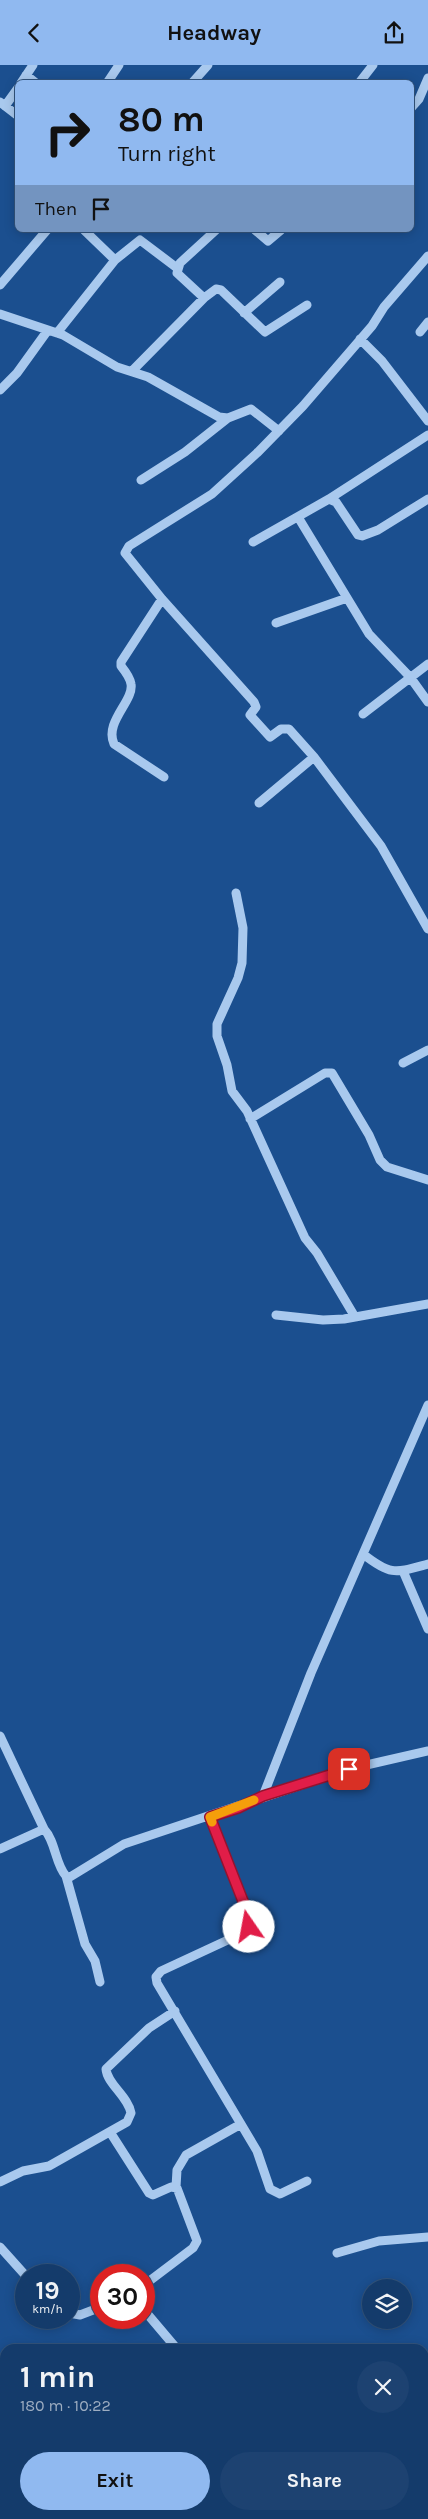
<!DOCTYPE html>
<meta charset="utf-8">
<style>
body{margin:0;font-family:Karla,sans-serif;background:#1d4271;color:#f1f3f6;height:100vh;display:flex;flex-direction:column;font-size:19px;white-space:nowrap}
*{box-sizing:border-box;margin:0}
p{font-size:16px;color:#9dadc1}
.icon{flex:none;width:28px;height:28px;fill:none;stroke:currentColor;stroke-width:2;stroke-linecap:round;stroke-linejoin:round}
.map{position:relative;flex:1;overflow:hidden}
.details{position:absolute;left:0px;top:2279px;width:429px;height:176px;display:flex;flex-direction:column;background:#143b6b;border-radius:15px 15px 0 0;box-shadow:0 2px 12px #0003,0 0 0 1px #33557e}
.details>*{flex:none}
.guide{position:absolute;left:15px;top:15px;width:399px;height:152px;border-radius:8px;box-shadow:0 2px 12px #0003,0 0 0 1px #33557e;background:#90b9f0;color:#111;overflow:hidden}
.fabs{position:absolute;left:362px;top:2214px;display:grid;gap:10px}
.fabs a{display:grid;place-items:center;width:50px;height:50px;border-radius:50%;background:#143b6b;box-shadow:0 2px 12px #0003,0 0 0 1px #33557e;font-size:25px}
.speed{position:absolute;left:15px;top:2199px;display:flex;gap:10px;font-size:25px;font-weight:700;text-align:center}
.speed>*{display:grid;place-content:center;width:65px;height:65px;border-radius:50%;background:#143b6b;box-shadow:0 2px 12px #0003,0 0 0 1px #33557e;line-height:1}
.speed small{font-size:12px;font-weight:400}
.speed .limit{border:8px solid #d22;background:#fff;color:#111}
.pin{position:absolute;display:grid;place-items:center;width:42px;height:42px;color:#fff;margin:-21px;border-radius:10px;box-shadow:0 2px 8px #0006}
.me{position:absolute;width:55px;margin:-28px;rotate:348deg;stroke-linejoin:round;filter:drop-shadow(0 0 4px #0008)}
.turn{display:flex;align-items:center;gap:18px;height:105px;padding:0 20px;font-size:22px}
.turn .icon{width:65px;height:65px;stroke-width:2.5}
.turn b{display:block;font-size:35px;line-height:42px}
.then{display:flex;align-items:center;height:48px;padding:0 20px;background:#0003;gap:10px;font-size:19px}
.round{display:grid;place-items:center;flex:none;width:52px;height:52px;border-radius:26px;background:#1d4271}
.head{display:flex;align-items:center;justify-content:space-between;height:85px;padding:0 20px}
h1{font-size:30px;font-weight:700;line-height:38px}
.button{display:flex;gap:10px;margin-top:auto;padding:10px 20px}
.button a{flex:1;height:58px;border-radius:30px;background:#90b9f0;color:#111;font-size:20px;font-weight:700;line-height:58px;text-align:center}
.button a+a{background:#1d4271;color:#f1f3f6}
header{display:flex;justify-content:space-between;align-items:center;height:65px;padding:0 20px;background:#90b9f0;color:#111;font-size:22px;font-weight:700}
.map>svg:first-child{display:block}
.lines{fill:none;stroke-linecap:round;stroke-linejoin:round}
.river{stroke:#3c6290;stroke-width:18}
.minor{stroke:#a9c9ee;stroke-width:9}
.route-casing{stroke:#92132f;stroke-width:12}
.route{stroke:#e11d48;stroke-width:9}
.slow{stroke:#f59e0b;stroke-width:9}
</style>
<header><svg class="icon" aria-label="back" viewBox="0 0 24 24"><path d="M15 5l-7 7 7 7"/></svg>Headway<svg class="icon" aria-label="share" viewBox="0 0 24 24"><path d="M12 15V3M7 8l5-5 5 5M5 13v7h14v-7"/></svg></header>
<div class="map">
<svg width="428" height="2454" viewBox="0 0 428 2454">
<rect width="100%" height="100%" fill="#1b4f8f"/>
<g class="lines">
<path class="river" d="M 0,2396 L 5,2395"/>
<path class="minor" d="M 26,10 L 36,18
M 21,18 L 33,0
M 107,18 L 119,0
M 192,18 L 208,0
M 359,18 L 373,0
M 0,37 L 18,51
M 5,41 L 18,23
M 411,43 L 419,34 L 428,13
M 255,165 L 268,176 L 281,165
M 428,191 L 384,242 L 372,261 L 303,341 L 257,388 L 212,429 L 129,481 L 125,488 L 162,534 L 254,637 L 256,642 L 250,650 L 270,672 L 281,664 L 289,664 L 314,692 L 381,781 L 428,864
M 115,195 L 140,175 L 177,203
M 0,220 L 47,165
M 204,233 L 177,208 L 180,198 L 216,165
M 244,248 L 280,217
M 0,249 L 63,270 L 117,302 L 148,312 L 219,352 L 228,353 L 251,344 L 279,366
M 420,267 L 428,257
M 57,268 L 115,195 L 84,165
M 360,274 L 382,296 L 428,356
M 132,306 L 204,233 L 216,224 L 221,225 L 265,267 L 307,240
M 0,325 L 17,308 L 48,265
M 141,415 L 185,387 L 228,353
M 329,434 L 428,370
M 298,452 L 369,569 L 410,612 L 428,637
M 253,477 L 329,434 L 336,437 L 358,470 L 362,471 L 378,465 L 428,434
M 162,534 L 121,597 L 121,601 C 125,606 130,612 131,619 C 134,636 104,657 114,679 L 164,712
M 276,558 L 347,533
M 363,649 L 428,599
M 259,738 L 314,692
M 236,828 L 243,863 L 242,898 L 238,913 L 217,959 L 217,971 L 227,1000 L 232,1026 L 247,1046 L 305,1173 L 317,1188 L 355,1252
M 403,998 L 428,985
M 250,1054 L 325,1008 L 332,1008 L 369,1070 L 380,1095 L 387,1102 L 428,1115
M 276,1250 L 323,1255 L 344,1254 L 428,1239
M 363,1489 C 391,1511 395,1508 428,1499
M 403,1506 L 428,1564
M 0,1671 L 44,1764
M 263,1731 L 311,1608 L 428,1340
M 210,1752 L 250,1854 L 249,1862 L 245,1867 L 161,1906 L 156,1912 L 157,1918 L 257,2086 L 270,2124 L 280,2129 L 307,2116
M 0,1784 L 44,1764 C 56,1777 55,1799 66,1811 L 70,1812 L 124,1779 L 349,1704 L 428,1686
M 66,1811 L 85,1879 L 95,1896 L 100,1917
M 110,2067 L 149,2128 L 153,2130 L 171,2122 L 177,2123 L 197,2176 L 193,2183 L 144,2220
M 0,2117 L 23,2106 L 49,2101 L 127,2057 L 131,2048 C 128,2031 107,2019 106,2004 L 149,1963 L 175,1946
M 176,2122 L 177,2105 L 186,2090 L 241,2059
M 0,2182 L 26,2211
M 337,2188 L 379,2176 L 428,2172
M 144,2245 L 177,2284
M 69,2248 L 80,2250 L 101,2242
M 279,2450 L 280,2454
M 235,2454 L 240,2450"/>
</g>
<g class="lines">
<g class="route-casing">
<path id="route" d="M 249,1862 L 250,1854 L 210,1752 L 238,1743 L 263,1731 L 349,1704"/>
</g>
<use href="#route" class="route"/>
<path class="slow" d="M 212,1757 L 210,1752 L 254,1735"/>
</g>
</svg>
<div class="fabs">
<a><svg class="icon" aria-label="layers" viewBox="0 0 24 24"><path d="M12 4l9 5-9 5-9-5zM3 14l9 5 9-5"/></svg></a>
</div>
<div class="speed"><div>19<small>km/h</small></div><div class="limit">30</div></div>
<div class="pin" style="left:349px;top:1704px;background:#d93025"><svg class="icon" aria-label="arrive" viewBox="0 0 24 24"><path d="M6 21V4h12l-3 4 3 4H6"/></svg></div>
<svg class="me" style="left:249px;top:1862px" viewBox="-20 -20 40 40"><circle r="19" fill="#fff"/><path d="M0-13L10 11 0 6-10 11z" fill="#e11d48"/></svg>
<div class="guide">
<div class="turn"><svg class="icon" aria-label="right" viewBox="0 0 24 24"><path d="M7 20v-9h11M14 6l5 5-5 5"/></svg><div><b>80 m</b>Turn right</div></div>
<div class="then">Then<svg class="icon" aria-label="arrive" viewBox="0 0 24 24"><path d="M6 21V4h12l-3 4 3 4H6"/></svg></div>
</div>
<section class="details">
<div class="head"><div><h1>1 min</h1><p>180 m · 10:22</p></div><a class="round"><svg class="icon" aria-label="close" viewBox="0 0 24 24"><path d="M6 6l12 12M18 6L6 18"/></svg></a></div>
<div class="button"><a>Exit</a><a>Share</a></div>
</section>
</div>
